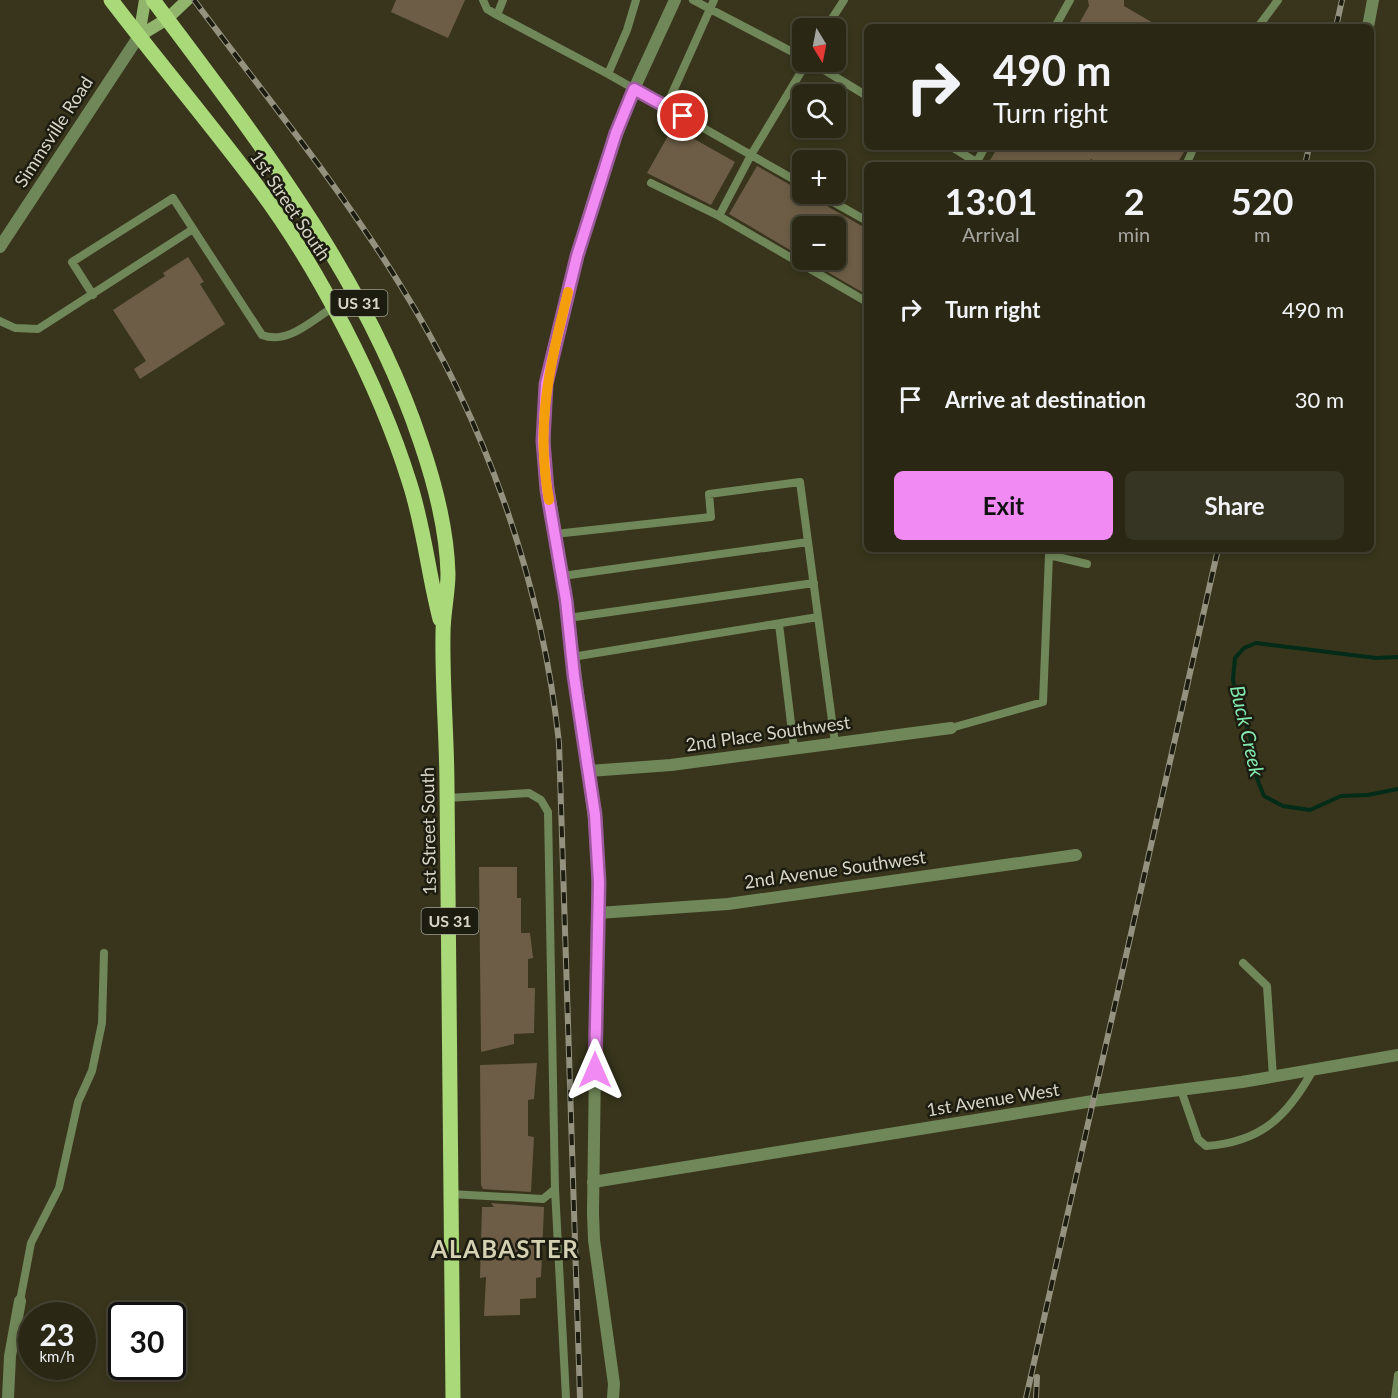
<!DOCTYPE html>
<meta charset="utf-8">
<style>
body{margin:0;font-family:Lato,sans-serif;background:#363422;color:#f1f3f6;height:100vh;display:flex;flex-direction:column;font-size:22px;white-space:nowrap}
*{box-sizing:border-box;margin:0}
p{font-size:20px;color:#a5a6a0}
.icon{flex:none;width:33px;height:33px;fill:none;stroke:currentColor;stroke-width:2;stroke-linecap:round;stroke-linejoin:round}
.map{position:relative;flex:1;overflow:hidden}
.side{position:absolute;left:864px;top:162px;width:510px;height:390px;display:flex;flex-direction:column;background:#2a2815;border-radius:9px;box-shadow:0 3px 9px #0003,0 0 0 2px #464434}
.side>*{flex:none}
.hud{position:absolute;left:864px;top:24px;width:510px;height:126px;border-radius:9px;box-shadow:0 3px 9px #0003,0 0 0 2px #464434;background:#2a2815;color:#f1f3f6;overflow:hidden}
.needle{width:39px;rotate:170deg}
.tools{position:absolute;left:792px;top:18px;display:grid;gap:12px}
.tools a{display:grid;place-items:center;width:54px;height:54px;border-radius:9px;background:#2a2815;box-shadow:0 3px 9px #0003,0 0 0 2px #464434;font-size:30px}
.speed{position:absolute;left:18px;top:1302px;display:flex;gap:12px;font-size:30px;font-weight:700;text-align:center}
.speed>*{display:grid;place-content:center;width:78px;height:78px;border-radius:50%;background:#2a2815;box-shadow:0 3px 9px #0003,0 0 0 2px #464434;line-height:1}
.speed small{font-size:15px;font-weight:400}
.speed .limit{border:3px solid #111;border-radius:9px;background:#fff;color:#111}
.pin{position:absolute;display:grid;place-items:center;width:51px;height:51px;color:#fff;margin:-26px;border:3px solid #fff;border-radius:50%;box-shadow:0 2px 6px #0007}
.me{position:absolute;width:66px;margin:-33px;rotate:0deg;stroke-linejoin:round;filter:drop-shadow(0 0 4px #0008)}
.turn{display:flex;align-items:center;gap:21px;height:126px;padding:0 30px;font-size:27px}
.turn .icon{width:78px;height:78px;stroke-width:2.5}
.turn b{display:block;font-size:42px;line-height:51px}
.eta{display:flex;justify-content:space-evenly;align-items:center;height:102px;text-align:center}
.eta b{font-size:36px;font-weight:700;line-height:42px}
.primary-button{display:flex;gap:12px;margin-top:auto;padding:12px 30px}
.primary-button a{flex:1;height:69px;border-radius:9px;background:#f28af3;color:#111;font-size:24px;font-weight:700;line-height:69px;text-align:center}
.primary-button a+a{background:#363422;color:#f1f3f6}
ul{padding:0;list-style:none}
li{display:flex;align-items:center;gap:18px;height:90px;padding:0 30px}
li div{flex:1}
li b{display:block;font-size:22px}
li em{font-style:normal}
.map>svg:first-child{display:block}
.lines{fill:none;stroke-linecap:round;stroke-linejoin:round}
.stream{stroke:#022c18;stroke-width:4}
.building{fill:#6d5d46}
.service{stroke:#708759;stroke-width:8}
.minor{stroke:#708759;stroke-width:12}
.tertiary{stroke:#708759;stroke-width:12}
.secondary{stroke:#91b56c;stroke-width:12}
.primary{stroke:#aad979;stroke-width:15}
.rail-casing{stroke:#94927f;stroke-width:6}
.rail{stroke:#1d1c11;stroke-width:4;stroke-dasharray:11;stroke-linecap:butt}
.route-casing{stroke:#9d5a9e;stroke-width:15}
.route{stroke:#f28af3;stroke-width:10}
.slow{stroke:#f59e0b;stroke-width:10}
.labels{text-anchor:middle;stroke-width:5;stroke-linejoin:round;paint-order:stroke}
.shield{fill:#1d1c11;stroke:#9e9e90;stroke-width:1.5}
.shield-label{font-size:16px;font-weight:bold;fill:#d6d5c6}
.street-label{font-size:18px;fill:#d6d5c6;stroke:#1d1c11}
.water-label{font-size:20px;font-style:italic;fill:#83eaaf;stroke:#1d1c11}
.district-label{font-size:24px;font-weight:bold;letter-spacing:1.5px;fill:#d4d1b3;stroke:#1d1c11}
</style>
<div class="map">
<svg width="1398" height="1398" viewBox="0 0 1398 1398">
<rect width="100%" height="100%" fill="#38351c"/>
<g class="lines">
<path class="stream" d="M 1398,657 L 1376,658 L 1256,643 L 1244,648 L 1235,658 L 1233,679 L 1236,698 L 1250,735 L 1256,776 L 1264,796 L 1283,806 L 1310,810 L 1341,796 L 1368,795 L 1398,789"/>
</g>
<path class="building" d="M 396,0 L 465,0 L 448,38 L 391,12 Z
M 1088,0 L 1124,0 L 1124,6 L 1160,27 L 1077,27 L 1089,6 Z
M 673,127 L 735,162 L 711,205 L 647,173 Z
M 998,147 L 1187,147 L 1176,165 L 1101,165 L 1091,159 L 1088,165 L 987,165 Z
M 757,166 L 867,229 L 867,295 L 807,260 L 836,260 L 836,226 L 802,226 L 802,257 L 729,214 Z
M 188,257 L 204,282 L 200,284 L 225,324 L 140,379 L 134,369 L 146,361 L 113,310 L 165,276 L 163,273 Z
M 479,867 L 517,867 L 517,898 L 521,898 L 521,933 L 530,933 L 533,958 L 528,959 L 528,988 L 535,988 L 534,1033 L 514,1034 L 514,1044 L 481,1052 Z
M 537,1063 L 534,1099 L 528,1100 L 528,1136 L 534,1137 L 531,1192 L 483,1189 L 481,1185 L 480,1065 Z
M 491,1203 L 544,1207 L 541,1277 L 536,1278 L 536,1298 L 520,1299 L 520,1315 L 484,1316 L 486,1277 L 480,1278 L 482,1207 L 494,1207 Z"/>
<g class="lines">
<path class="service" d="M 483,0 L 487,9 L 497,15 L 608,74 L 802,184
M 693,0 L 802,57
M 497,15 L 503,0
M 1055,27 L 1070,0
M 1258,27 L 1278,0
M 826,28 L 844,0
M 807,62 L 751,155 L 719,216 L 867,302
M 811,62 L 867,96
M 608,74 L 627,30 L 636,0
M 666,107 L 714,0
M 952,147 L 976,162
M 975,165 L 985,147
M 1186,165 L 1194,147
M 651,183 L 719,216
M 819,194 L 867,221
M 93,295 L 72,262 L 173,198 L 262,335 C 287,345 311,321 332,308
M 0,321 L 15,328 L 38,329 L 193,229
M 555,534 L 711,517 L 709,494 L 800,482 L 835,743
M 562,576 L 808,542
M 568,618 L 814,583
M 779,624 L 794,748
M 572,657 L 818,617
M 951,728 L 1043,702 L 1049,555 L 1087,564
M 447,798 L 529,793 L 541,800 L 548,812 L 555,1189 L 543,1199 L 450,1194
M 1243,963 L 1267,986 L 1273,1077
M 1181,1090 L 1198,1139 L 1206,1146 C 1261,1142 1287,1117 1313,1070
M 555,1189 L 566,1398
M 20,1301 L 31,1243 L 59,1188 L 78,1102 L 92,1071 L 102,1023 L 104,953
M 1395,1398 L 1398,1375"/>
<path class="minor" d="M 1368,27 L 1373,0
M 589,771 L 671,765 L 951,728
M 598,913 L 728,904 L 1076,855
M 8,1398 L 10,1356 L 20,1301
M 613,1398 L 614,1384 L 594,1240 L 593,1213 L 598,850 L 566,600 L 544,461 L 546,384 L 577,256 L 598,184 L 634,89 L 675,0"/>
<path class="tertiary" d="M 0,247 L 139,36
M 593,1182 L 1093,1101 L 1242,1082 L 1398,1055"/>
<path class="secondary" d="M 139,36 L 167,19 L 187,0
M 139,36 L 145,0"/>
<path class="primary" d="M 111,0 C 159,63 210,123 257,186 C 318,267 379,385 409,481 C 424,526 428,573 440,619
M 153,0 C 256,138 366,277 421,443 C 435,484 447,530 448,574 C 448,593 443,613 443,633 C 442,685 447,737 447,789 C 450,992 450,1195 453,1398"/>
<g class="rail-casing">
<path id="rail" d="M 194,0 C 263,93 338,184 399,283 C 485,420 542,582 559,743 L 580,1398
M 1336,27 L 1342,0
M 1305,165 L 1309,147
M 1026,1398 L 1218,549
M 1036,1398 L 1037,1377"/>
</g>
<use href="#rail" class="rail"/>
</g>
<g class="lines">
<g class="route-casing">
<path id="route" d="M 595,1070 L 599,883 L 595,815 L 574,676 L 566,600 L 547,490 L 543,441 L 546,384 L 577,256 L 616,133 L 634,89 L 683,116"/>
</g>
<use href="#route" class="route"/>
<path class="slow" d="M 549,500 C 535,424 550,365 568,292"/>
</g>
<g class="labels">
<g class="shield">
<rect x="330.5" y="290" width="57" height="26" rx="4.5"/>
<rect x="421.5" y="908" width="57" height="26" rx="4.5"/>
</g>
<g class="shield-label">
<text x="359" y="309">US 31</text>
<text x="450" y="927">US 31</text>
</g>
<g class="street-label">
<text transform="translate(54 132) rotate(-57)" y="6">Simmsville Road</text>
<text transform="translate(290 206) rotate(56)" y="6">1st Street South</text>
<text transform="translate(768 734) rotate(-8)" y="6">2nd Place Southwest</text>
<text transform="translate(429 831) rotate(-91)" y="6">1st Street South</text>
<text transform="translate(835 870) rotate(-8)" y="6">2nd Avenue Southwest</text>
<text transform="translate(993 1100) rotate(-9)" y="6">1st Avenue West</text>
</g>
<g class="water-label">
<text transform="translate(1247 731) rotate(77)" y="7">Buck Creek</text>
</g>
<g class="district-label">
<text x="505" y="1258">ALABASTER</text>
</g>
</g>
</svg>
<div class="tools">
<a><svg class="needle" viewBox="-14 -14 28 28"><path d="M0-13l5 13h-10z" fill="#e53935"/><path d="M0 13l5-13h-10z" fill="#a5a6a0"/></svg></a>
<a><svg class="icon" aria-label="search" viewBox="0 0 24 24"><circle cx="10" cy="10" r="6"/><path d="M15 15l6 6"/></svg></a>
<a>+</a>
<a>−</a>
</div>
<div class="speed"><div>23<small>km/h</small></div><div class="limit">30</div></div>
<div class="pin" style="left:683px;top:116px;background:#d93025"><svg class="icon" aria-label="arrive" viewBox="0 0 24 24"><path d="M6 21V4h12l-3 4 3 4H6"/></svg></div>
<svg class="me" style="left:595px;top:1070px" viewBox="-20 -20 40 40"><path d="M0-17L14 15 0 8-14 15z" fill="#f28af3" stroke="#fff" stroke-width="4"/></svg>
<div class="hud">
<div class="turn"><svg class="icon" aria-label="right" viewBox="0 0 24 24"><path d="M7 20v-9h11M14 6l5 5-5 5"/></svg><div><b>490 m</b>Turn right</div></div>
</div>
<section class="side">
<div class="eta">
<div><b>13:01</b><p>Arrival</p></div>
<div><b>2</b><p>min</p></div>
<div><b>520</b><p>m</p></div>
</div>
<ul>
<li><svg class="icon" aria-label="right" viewBox="0 0 24 24"><path d="M7 20v-9h11M14 6l5 5-5 5"/></svg><div><b>Turn right</b></div><em>490 m</em></li>
<li><svg class="icon" aria-label="arrive" viewBox="0 0 24 24"><path d="M6 21V4h12l-3 4 3 4H6"/></svg><div><b>Arrive at destination</b></div><em>30 m</em></li>
</ul>
<div class="primary-button"><a>Exit</a><a>Share</a></div>
</section>
</div>
